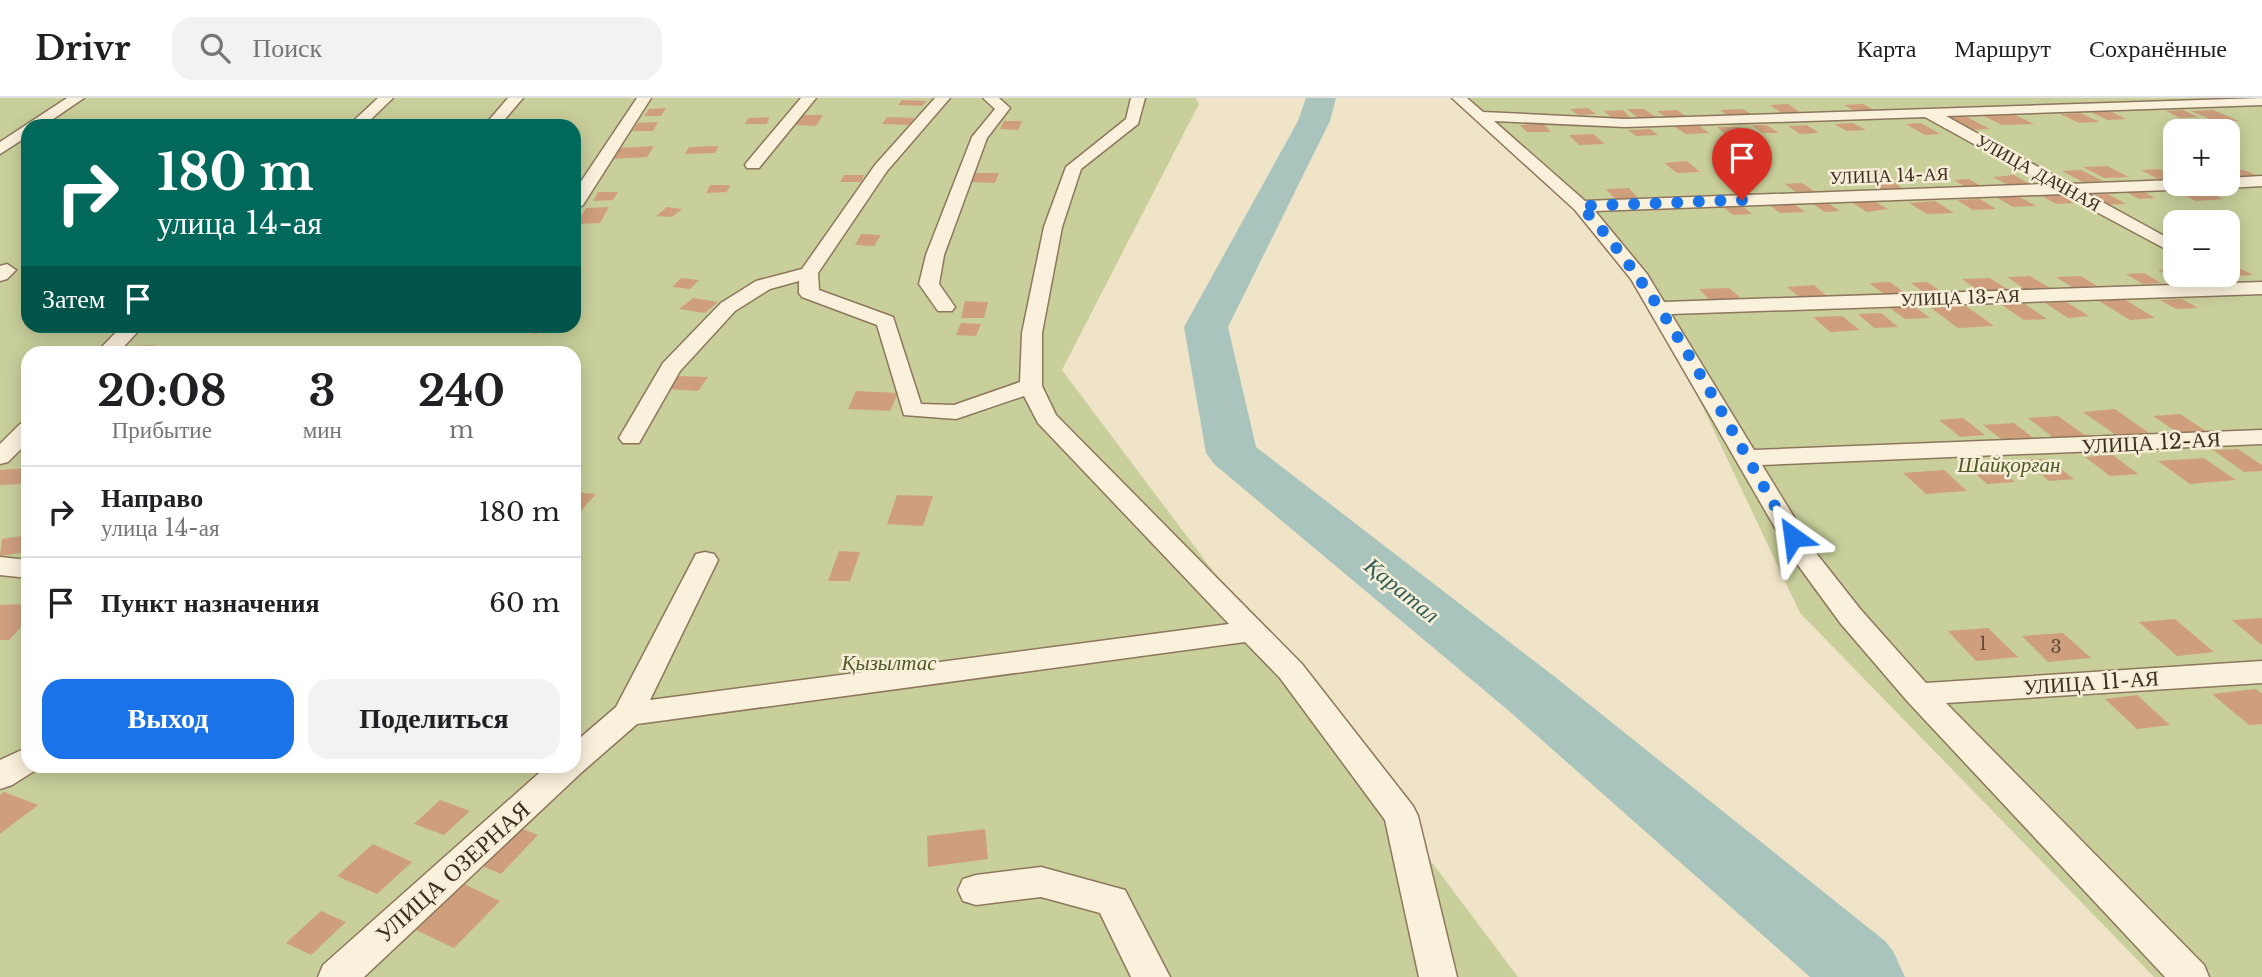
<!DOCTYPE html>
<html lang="ru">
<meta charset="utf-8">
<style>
body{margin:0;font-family:"Libre Baskerville",serif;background:#f2f2f2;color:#202124;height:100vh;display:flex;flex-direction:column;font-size:26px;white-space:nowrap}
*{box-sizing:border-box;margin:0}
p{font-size:23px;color:#757577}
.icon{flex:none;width:38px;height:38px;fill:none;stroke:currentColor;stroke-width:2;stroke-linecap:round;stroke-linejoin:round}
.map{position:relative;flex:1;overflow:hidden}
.sheet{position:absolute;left:21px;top:248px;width:560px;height:427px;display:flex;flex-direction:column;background:#fff;border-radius:21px;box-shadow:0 4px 18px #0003}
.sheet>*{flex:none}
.top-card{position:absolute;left:21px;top:21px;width:560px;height:214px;border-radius:21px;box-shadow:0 4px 18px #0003;background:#00695c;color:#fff;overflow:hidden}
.fabs{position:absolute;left:2163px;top:21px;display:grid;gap:14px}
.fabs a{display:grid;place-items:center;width:77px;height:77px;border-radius:14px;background:#fff;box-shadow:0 4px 18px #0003;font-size:35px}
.pin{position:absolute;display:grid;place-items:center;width:60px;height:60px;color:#fff;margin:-72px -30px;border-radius:50% 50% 50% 0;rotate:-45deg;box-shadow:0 0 7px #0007}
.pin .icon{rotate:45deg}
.me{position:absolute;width:77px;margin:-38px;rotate:329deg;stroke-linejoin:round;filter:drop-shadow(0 0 5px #0008)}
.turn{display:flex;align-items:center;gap:24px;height:147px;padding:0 21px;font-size:32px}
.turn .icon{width:91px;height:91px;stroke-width:2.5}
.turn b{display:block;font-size:49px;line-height:60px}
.then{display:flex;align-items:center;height:66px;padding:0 21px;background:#0003;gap:14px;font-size:26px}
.eta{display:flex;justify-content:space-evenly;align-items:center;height:119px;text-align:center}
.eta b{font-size:42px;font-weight:700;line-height:49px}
.action{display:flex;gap:14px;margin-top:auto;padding:14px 21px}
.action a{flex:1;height:80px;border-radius:21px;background:#1a73e8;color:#fff;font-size:28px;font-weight:700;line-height:80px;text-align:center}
.action a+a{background:#f2f2f2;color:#202124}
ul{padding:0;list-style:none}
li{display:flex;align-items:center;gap:21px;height:91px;padding:0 21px;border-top:2px solid #e0e0e0}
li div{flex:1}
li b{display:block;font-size:26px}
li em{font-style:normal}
header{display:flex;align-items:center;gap:42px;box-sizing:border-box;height:98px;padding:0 35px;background:#fff;border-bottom:2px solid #e0e0e0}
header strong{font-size:33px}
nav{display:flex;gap:38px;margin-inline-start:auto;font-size:24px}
.search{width:490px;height:63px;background:#f2f2f2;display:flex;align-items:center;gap:18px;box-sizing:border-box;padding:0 24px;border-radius:21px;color:#757577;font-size:26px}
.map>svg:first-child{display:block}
.green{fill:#c9cf9b;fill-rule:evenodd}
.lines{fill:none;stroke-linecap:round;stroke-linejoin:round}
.river{fill:#a9c4bc;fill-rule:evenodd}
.building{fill:#cf9f7d}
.minor-casing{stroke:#8d765c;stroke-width:3}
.minor{fill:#faf1dc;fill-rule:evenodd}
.route{stroke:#1a73e8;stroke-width:12;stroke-dasharray:0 21.6}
.labels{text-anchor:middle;stroke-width:5;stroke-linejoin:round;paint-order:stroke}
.far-street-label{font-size:18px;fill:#3d2e20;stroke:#f7eed8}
.number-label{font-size:18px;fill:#624a37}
.street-label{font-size:21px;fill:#3d2e20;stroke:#f7eed8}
.park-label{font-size:21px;font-style:italic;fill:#4d5a26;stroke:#f7eed8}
.water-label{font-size:23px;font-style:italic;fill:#2f5d5a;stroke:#f7eed8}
.near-street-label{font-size:24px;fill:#3d2e20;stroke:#f7eed8}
</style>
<header>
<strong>Drivr</strong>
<div class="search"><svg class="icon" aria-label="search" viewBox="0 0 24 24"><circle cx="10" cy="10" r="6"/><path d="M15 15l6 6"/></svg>Поиск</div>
<nav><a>Карта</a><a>Маршрут</a><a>Сохранённые</a></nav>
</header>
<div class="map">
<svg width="2262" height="879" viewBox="0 0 2262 879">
<rect width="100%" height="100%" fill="#f0e4c8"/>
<path class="green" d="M 0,0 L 1196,0 L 1199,6 L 1062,272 L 1518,879 L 0,879 ZM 28,28 L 574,28 L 574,228 L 28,228 ZM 28,256 L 574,256 L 574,668 L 28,668 Z
M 1462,0 L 2262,0 L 2262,879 L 2154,879 L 1800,515 L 1629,153 L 1574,91 ZM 2175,33 L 2228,33 L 2228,86 L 2175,86 ZM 2175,124 L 2228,124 L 2228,177 L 2175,177 Z"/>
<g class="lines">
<path class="river" d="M 1306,0 L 1336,0 L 1330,23 L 1228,229 L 1256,349 L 1555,579 L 1885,843 L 1893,853 L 1905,879 L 1810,879 L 1509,613 L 1214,366 L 1206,355 L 1184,229 L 1298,23 Z"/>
</g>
<path class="building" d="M 902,2 L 926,3 L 922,8 L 898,7 Z
M 1788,6 L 1801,15 L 1783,16 L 1770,7 Z
M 1863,6 L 1877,14 L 1858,15 L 1844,7 Z
M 666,10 L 661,18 L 644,18 L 649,11 Z
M 1588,10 L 1596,16 L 1578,17 L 1570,11 Z
M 1627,11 L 1644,11 L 1656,19 L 1638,20 Z
M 1743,11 L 1754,18 L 1730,19 L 1720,12 Z
M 1623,12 L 1632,21 L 1613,21 L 1604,13 Z
M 1677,12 L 1687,19 L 1667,20 L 1657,13 Z
M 2183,12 L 2198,19 L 2180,20 L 2166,13 Z
M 2213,12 L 2239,23 L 2217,24 L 2191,13 Z
M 2110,13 L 2126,21 L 2107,22 L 2091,14 Z
M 2080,15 L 2100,24 L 2079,25 L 2060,16 Z
M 802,17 L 823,17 L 816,28 L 794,27 Z
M 2015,17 L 2034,26 L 2002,27 L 1984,18 Z
M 1965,18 L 1990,31 L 1970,32 L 1945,19 Z
M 769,19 L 767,26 L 745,26 L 748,20 Z
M 887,19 L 914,20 L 909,27 L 882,26 Z
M 1004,23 L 1022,23 L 1018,32 L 1000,31 Z
M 658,24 L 653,33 L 632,33 L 638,25 Z
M 1853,25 L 1866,32 L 1847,33 L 1834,26 Z
M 1921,25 L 1940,36 L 1925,37 L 1906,26 Z
M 1544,26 L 1551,34 L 1527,34 L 1520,27 Z
M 1698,27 L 1709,35 L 1686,36 L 1675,29 Z
M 1751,27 L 1766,27 L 1779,35 L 1763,35 Z
M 1807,27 L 1819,35 L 1800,36 L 1788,28 Z
M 1717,29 L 1740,29 L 1749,35 L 1725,36 Z
M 1650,31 L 1658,37 L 1636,38 L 1628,32 Z
M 1593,36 L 1605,46 L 1579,47 L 1569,37 Z
M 654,48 L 647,59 L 611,61 L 618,50 Z
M 719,48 L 715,55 L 685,56 L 689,49 Z
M 1687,63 L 1700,74 L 1677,75 L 1664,65 Z
M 2107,68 L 2129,79 L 2104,80 L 2083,69 Z
M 2160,71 L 2175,80 L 2158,81 L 2141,72 Z
M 2081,72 L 2103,83 L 2083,84 L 2062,73 Z
M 2228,72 L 2244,72 L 2261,79 L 2233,81 L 2228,78 Z
M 972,75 L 999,75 L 995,85 L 967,84 Z
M 844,77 L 864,77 L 861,84 L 840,84 Z
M 2014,77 L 2031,87 L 2010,88 L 1993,79 Z
M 1969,81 L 1983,89 L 1967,90 L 1954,82 Z
M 1892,83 L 1902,90 L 1880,91 L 1870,84 Z
M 1802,85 L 1814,93 L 1796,94 L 1785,86 Z
M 710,87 L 730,87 L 727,94 L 706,95 Z
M 1629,90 L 1638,100 L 1615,101 L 1606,91 Z
M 2140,92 L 2155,100 L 2139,101 L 2124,93 Z
M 2206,93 L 2223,101 L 2196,103 L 2178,94 Z
M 598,94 L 618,94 L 613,102 L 593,103 Z
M 2058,94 L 2076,105 L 2056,106 L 2037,95 Z
M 2108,96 L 2126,106 L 2102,107 L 2084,97 Z
M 2018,98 L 2036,108 L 2013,109 L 1996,99 Z
M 1980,101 L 1996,111 L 1973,112 L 1957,102 Z
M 1872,102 L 1888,111 L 1867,114 L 1851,104 Z
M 1935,103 L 1954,115 L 1927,116 L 1909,105 Z
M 1793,105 L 1805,114 L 1780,115 L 1768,106 Z
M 1828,105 L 1840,113 L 1825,114 L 1813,106 Z
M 1741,107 L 1752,116 L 1733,117 L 1722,108 Z
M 609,109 L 600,125 L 576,126 L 586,110 Z
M 667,109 L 682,111 L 672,119 L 656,118 Z
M 861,136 L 881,137 L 874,148 L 855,147 Z
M 2228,164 L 2253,177 L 2234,178 L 2228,174 Z
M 2175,171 L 2175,177 L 2187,177 L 2195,181 L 2176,182 L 2158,172 Z
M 2144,175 L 2161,185 L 2143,186 L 2126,176 Z
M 2030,178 L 2050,190 L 2026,192 L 2007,179 Z
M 2081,178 L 2100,190 L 2075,191 L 2056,179 Z
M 681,180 L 699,182 L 690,191 L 672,189 Z
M 1990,180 L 2010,193 L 1980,194 L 1962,181 Z
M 1890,184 L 1905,195 L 1884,196 L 1869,185 Z
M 1927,184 L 1940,193 L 1923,194 L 1911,185 Z
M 1814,187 L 1829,200 L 1803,202 L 1787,189 Z
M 1729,190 L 1743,202 L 1712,204 L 1699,191 Z
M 693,200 L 718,204 L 705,215 L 679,211 Z
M 2124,201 L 2155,220 L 2130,222 L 2099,203 Z
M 2182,201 L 2198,210 L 2176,211 L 2160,202 Z
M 965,203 L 988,204 L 984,220 L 961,220 Z
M 2066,204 L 2089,218 L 2068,220 L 2045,205 Z
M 2025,206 L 2047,221 L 2024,222 L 2002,207 Z
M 1966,208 L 1994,228 L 1958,230 L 1931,210 Z
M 1915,209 L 1930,220 L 1905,221 L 1890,210 Z
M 1881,215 L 1898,229 L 1874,230 L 1858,216 Z
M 1842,218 L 1860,232 L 1830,234 L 1813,219 Z
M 961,225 L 981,226 L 976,238 L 956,237 Z
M 523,228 L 549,228 L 537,236 L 515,233 Z
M 155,247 L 146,256 L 127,256 L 135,248 Z
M 678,278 L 708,279 L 698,293 L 668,291 Z
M 856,293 L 898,295 L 890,313 L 848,311 Z
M 2115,311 L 2149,335 L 2117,338 L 2083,314 Z
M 2180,316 L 2206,333 L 2178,335 L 2153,318 Z
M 2058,318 L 2086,338 L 2055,341 L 2028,320 Z
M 1963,320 L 1985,337 L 1960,339 L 1939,322 Z
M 2014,325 L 2036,342 L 2005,344 L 1983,327 Z
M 2238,351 L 2262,367 L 2262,373 L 2244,374 L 2213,352 Z
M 2113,357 L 2138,376 L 2110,378 L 2085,359 Z
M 2204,360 L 2236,382 L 2190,386 L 2158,363 Z
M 2048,361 L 2074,381 L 2049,383 L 2024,362 Z
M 1991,363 L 2015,384 L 1987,386 L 1963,365 Z
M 28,370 L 28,381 L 23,386 L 0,387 L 0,372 Z
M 1944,372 L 1967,393 L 1926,396 L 1903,375 Z
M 574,394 L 596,396 L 577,417 L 574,416 Z
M 897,397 L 933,398 L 923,428 L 887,426 Z
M 28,437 L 28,454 L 0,458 L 2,441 Z
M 839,453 L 860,454 L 850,483 L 828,483 Z
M 28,506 L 28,522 L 9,542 L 0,542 L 0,507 Z
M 2262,520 L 2262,547 L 2232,522 Z
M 2175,521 L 2214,554 L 2177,558 L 2139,524 Z
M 1988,530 L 2018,559 L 1976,563 L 1948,533 Z
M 2063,535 L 2091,560 L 2048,564 L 2022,538 Z
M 2256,591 L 2262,596 L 2262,626 L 2249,627 L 2212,596 Z
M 2137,597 L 2170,627 L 2137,631 L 2105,601 Z
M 4,694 L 38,707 L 0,736 L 0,697 Z
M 440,702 L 470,713 L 444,737 L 414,726 Z
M 513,727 L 538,737 L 501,776 L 475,765 Z
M 985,731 L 988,761 L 928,769 L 927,738 Z
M 373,746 L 412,764 L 377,796 L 337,778 Z
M 460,784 L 500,803 L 454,850 L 412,830 Z
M 321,813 L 346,824 L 311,857 L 286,845 Z"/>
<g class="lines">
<g class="minor-casing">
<path id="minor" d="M 67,0 L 84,0 L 43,28 L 28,28 L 28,38 L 0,56 L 0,44 Z
M 378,0 L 393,0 L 364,28 L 348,28 Z
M 508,0 L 523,0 L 499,28 L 484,28 Z
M 637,0 L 651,0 L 583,107 L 574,112 L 574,94 Z
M 801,0 L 816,0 L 759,70 L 747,70 L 745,67 L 747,64 Z
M 935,0 L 950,0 L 887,73 L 818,175 L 819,192 L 893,219 L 921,306 L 954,307 L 1020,284 L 1022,235 L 1044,129 L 1066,69 L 1126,21 L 1131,0 L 1145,0 L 1138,26 L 1081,71 L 1062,129 L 1042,235 L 1042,288 L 1056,317 L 1302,566 L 1413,708 L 1418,718 L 1457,879 L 1419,879 L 1385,722 L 1280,580 L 1245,544 L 637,626 L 582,674 L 364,879 L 318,879 L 323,867 L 547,668 L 574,668 L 574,645 L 616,609 L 696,456 L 705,454 L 714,456 L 718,462 L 650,602 L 1229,526 L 1038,325 L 1024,298 L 956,321 L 904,317 L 877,227 L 802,199 L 799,195 L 799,183 L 770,191 L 735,213 L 680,273 L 639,345 L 623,345 L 619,340 L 663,265 L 721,205 L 756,183 L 802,171 L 875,67 Z
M 983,0 L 999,0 L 1010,10 L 987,40 L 944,157 L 939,186 L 955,209 L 952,213 L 938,213 L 919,186 L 926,157 L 972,39 L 995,11 Z
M 1452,0 L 1467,0 L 1483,14 L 1625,21 L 2262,0 L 2262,7 L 1946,18 L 2069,86 L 2175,82 L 2175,86 L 2207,86 L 2199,91 L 2086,95 L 2175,144 L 2175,156 L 2063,96 L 1595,113 L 1647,176 L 1664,204 L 2262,184 L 2262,196 L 1671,216 L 1754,352 L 2262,332 L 2262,346 L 1762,367 L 1816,455 L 1861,512 L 1926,585 L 2262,563 L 2262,585 L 1946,605 L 2204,867 L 2209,879 L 2165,879 L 1908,604 L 1841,526 L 1792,459 L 1631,181 L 1575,112 ZM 1925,19 L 2046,86 L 1585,103 L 1494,23 L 1625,29 Z
M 2262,78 L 2262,88 L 2228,90 L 2220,86 L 2228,86 L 2228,80 Z
M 7,166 L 16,172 L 7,181 L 0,183 L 0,168 Z
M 122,228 L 143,228 L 117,256 L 95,256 Z
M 28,324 L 28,344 L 8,364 L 0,366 L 0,346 L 20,326 Z
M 0,459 L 28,462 L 28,480 L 0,477 Z
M 28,649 L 28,668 L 39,670 L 12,687 L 0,691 L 0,662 Z
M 1041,769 L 1125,792 L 1170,879 L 1131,879 L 1100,815 L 1041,799 L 976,807 L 963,803 L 958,792 L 963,781 L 976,777 Z"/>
</g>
<use href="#minor" class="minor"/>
</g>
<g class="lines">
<path class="route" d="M 1742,102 L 1581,108 C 1669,204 1726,327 1793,439"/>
</g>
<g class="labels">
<g class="far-street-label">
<text transform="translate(2038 75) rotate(29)" y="6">УЛИЦА ДАЧНАЯ</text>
<text transform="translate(1889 78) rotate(-2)" y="6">УЛИЦА 14-АЯ</text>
<text transform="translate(1960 200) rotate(-2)" y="6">УЛИЦА 13-АЯ</text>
</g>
<g class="number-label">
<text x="1983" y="552">1</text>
<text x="2056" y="555">3</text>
</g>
<g class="street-label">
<text transform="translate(2151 345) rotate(-3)" y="7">УЛИЦА 12-АЯ</text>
<text transform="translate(2091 585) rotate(-4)" y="7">УЛИЦА 11-АЯ</text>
</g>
<g class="park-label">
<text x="2009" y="374">Шайқорған</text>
<text x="889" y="572">Қызылтас</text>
</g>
<g class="water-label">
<text transform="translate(1402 492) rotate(39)" y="8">Қаратал</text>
</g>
<g class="near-street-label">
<text transform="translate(453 774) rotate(-42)" y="8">УЛИЦА ОЗЕРНАЯ</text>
</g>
</g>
</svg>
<div class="fabs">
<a>+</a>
<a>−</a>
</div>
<div class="pin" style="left:1742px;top:102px;background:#d93025"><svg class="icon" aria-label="arrive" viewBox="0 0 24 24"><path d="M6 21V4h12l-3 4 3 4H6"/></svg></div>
<svg class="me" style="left:1793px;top:439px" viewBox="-20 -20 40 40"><path d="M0-17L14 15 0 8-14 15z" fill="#1a73e8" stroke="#fff" stroke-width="4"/></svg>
<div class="top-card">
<div class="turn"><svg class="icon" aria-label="right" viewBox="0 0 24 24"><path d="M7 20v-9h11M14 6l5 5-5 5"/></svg><div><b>180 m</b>улица 14-ая</div></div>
<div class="then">Затем<svg class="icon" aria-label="arrive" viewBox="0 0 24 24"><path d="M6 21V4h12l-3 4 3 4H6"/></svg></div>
</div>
<section class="sheet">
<div class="eta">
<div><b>20:08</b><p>Прибытие</p></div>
<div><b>3</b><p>мин</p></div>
<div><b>240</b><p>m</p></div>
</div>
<ul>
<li><svg class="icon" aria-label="right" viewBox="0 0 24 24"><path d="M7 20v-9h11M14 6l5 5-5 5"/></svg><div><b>Направо</b><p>улица 14-ая</p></div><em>180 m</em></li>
<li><svg class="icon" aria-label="arrive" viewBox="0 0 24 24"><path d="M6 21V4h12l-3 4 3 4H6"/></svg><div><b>Пункт назначения</b></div><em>60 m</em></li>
</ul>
<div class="action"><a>Выход</a><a>Поделиться</a></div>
</section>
</div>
